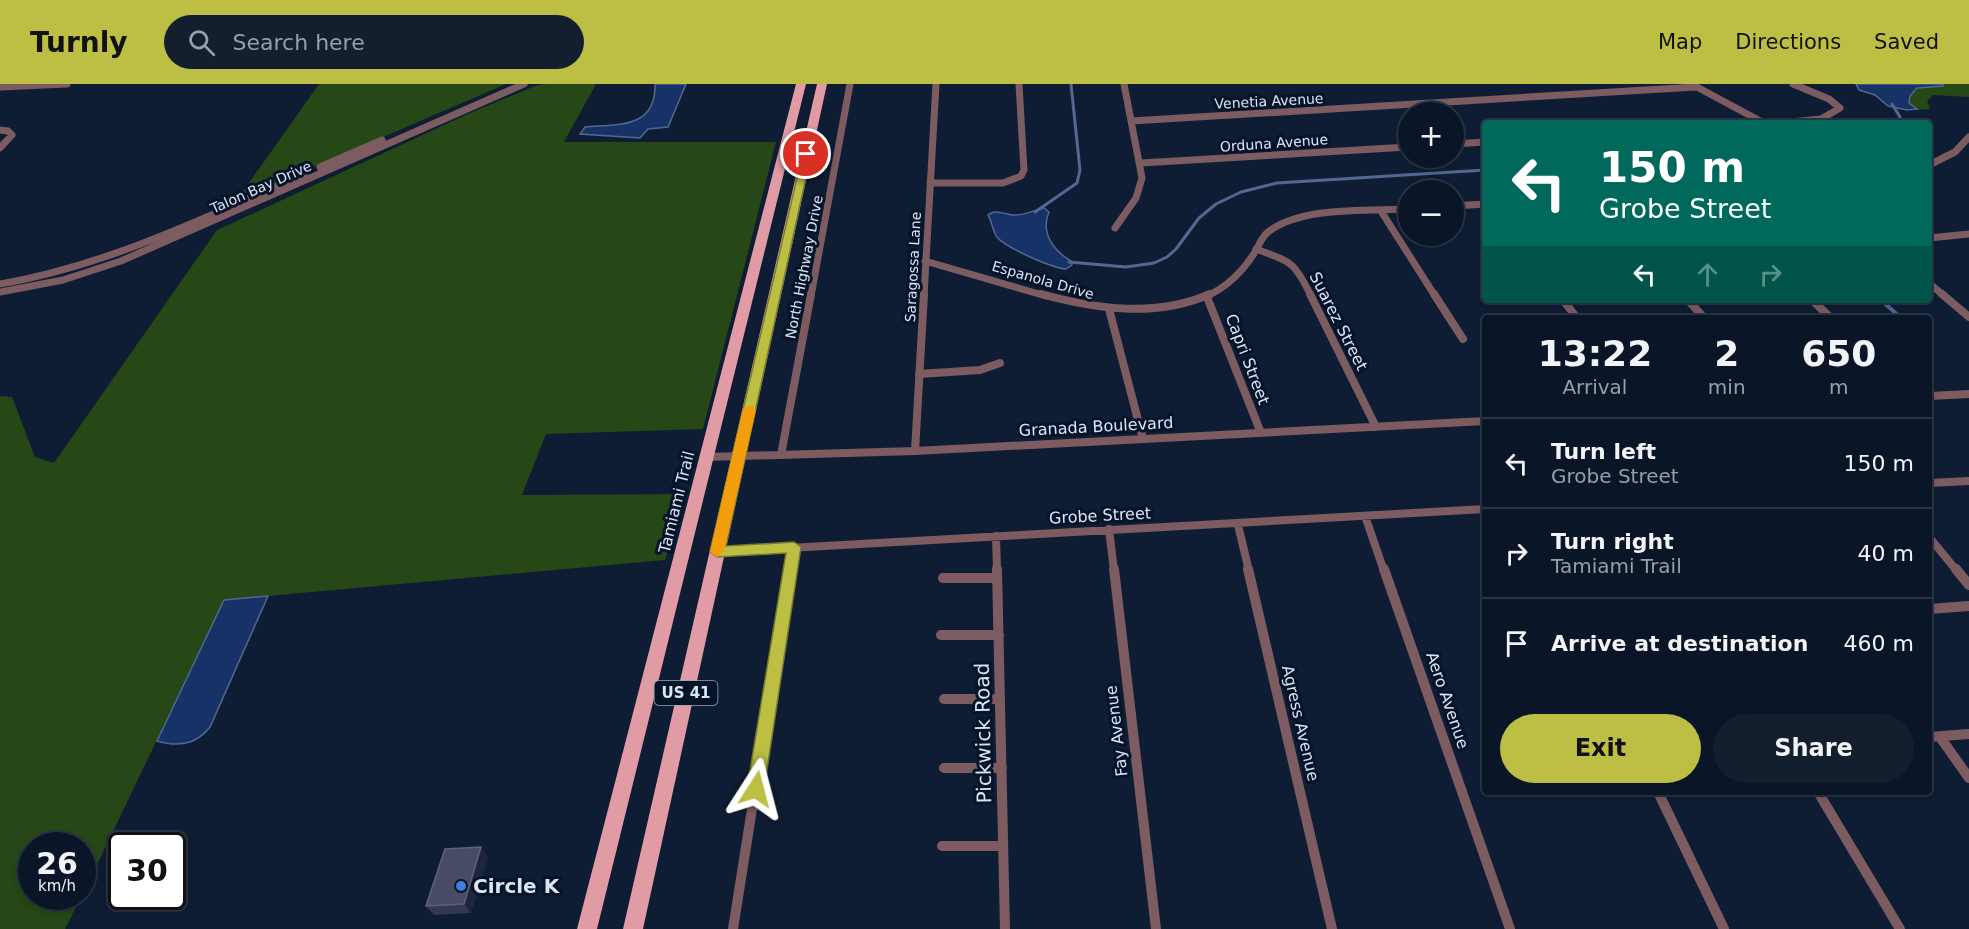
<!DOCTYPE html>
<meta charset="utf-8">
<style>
body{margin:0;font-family:"DejaVu Sans",sans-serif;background:#131f2f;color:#f1f3f6;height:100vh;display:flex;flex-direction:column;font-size:22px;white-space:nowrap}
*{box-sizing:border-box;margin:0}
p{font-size:20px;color:#999fa7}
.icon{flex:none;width:33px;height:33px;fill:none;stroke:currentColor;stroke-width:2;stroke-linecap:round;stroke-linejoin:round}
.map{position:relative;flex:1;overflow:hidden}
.panel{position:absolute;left:1482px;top:231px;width:450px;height:480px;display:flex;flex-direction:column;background:#0a1627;border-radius:6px;box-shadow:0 3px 9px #0003,0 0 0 2px #2a3544}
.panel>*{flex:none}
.top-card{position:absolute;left:1482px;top:36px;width:450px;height:183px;border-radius:6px;box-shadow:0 3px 9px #0003,0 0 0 2px #2a3544;background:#00695c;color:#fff;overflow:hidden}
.fabs{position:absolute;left:1398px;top:18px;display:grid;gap:12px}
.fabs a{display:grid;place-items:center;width:66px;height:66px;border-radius:50%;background:#0a1627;box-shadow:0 3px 9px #0003,0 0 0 2px #2a3544;font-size:30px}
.speed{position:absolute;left:18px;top:748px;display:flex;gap:12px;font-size:30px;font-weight:700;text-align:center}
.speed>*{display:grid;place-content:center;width:78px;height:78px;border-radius:50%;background:#0a1627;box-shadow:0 3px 9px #0003,0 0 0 2px #2a3544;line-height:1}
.speed small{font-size:15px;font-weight:400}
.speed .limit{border:3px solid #111;border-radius:9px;background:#fff;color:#111}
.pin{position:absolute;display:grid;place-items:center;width:51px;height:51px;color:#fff;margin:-26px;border:3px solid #fff;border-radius:50%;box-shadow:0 2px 6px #0007}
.me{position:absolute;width:66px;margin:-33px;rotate:9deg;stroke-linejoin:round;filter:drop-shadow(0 0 4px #0008)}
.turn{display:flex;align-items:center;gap:21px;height:126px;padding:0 18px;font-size:27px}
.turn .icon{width:78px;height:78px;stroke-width:2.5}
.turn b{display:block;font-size:42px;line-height:51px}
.lanes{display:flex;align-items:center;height:57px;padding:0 18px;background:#0003;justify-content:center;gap:30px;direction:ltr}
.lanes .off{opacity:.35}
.eta{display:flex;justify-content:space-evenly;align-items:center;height:102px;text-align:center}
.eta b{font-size:36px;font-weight:700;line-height:42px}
.primary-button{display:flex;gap:12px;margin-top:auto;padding:12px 18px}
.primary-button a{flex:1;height:69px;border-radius:36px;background:#bcbf44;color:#111;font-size:24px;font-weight:700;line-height:69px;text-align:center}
.primary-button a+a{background:#131f2f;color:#f1f3f6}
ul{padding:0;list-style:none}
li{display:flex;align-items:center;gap:18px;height:90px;padding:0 18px;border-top:2px solid #2a3544}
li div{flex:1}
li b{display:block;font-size:22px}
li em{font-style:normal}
header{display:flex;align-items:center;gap:36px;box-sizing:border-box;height:84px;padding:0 30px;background:#bcbf44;color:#111}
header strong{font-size:28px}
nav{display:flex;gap:33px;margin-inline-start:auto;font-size:21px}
.search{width:420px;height:54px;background:#131f2f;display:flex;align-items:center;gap:15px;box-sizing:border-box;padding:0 21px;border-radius:33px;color:#999fa7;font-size:22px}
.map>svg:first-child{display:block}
.green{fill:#254816}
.water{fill:#173266;stroke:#526891;stroke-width:1.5}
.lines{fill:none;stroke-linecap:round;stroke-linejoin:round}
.stream-far1{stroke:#526891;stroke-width:3}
.stream{stroke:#526891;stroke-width:4}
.minor-far2{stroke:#7d5c61;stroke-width:7}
.minor-far1{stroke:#7d5c61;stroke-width:8}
.minor{stroke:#7d5c61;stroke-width:10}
.primary{fill:#e09ba5;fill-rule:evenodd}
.wall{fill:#363852}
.shaded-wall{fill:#1f253f}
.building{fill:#484b64;stroke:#5f637a;stroke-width:1.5}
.route{fill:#bcbf44;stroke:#7a7c2c;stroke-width:1.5}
.slow{fill:#f59e0b}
.shop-dot{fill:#3f7fe0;stroke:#061429;stroke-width:2}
.labels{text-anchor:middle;stroke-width:6;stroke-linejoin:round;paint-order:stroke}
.far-street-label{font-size:14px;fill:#dbe5f5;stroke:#061429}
.shield{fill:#061429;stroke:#9ba6b8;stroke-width:1.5}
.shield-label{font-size:15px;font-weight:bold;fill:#dbe5f5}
.street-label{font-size:16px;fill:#dbe5f5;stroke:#061429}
.near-street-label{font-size:20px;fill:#dbe5f5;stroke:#061429}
.near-poi-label{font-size:20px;font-weight:bold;fill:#dbe5f5;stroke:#061429;text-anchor:start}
</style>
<header>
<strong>Turnly</strong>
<div class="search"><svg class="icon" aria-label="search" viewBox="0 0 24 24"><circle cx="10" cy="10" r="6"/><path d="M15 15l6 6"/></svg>Search here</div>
<nav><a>Map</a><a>Directions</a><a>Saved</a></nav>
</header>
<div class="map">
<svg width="1969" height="845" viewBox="0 0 1969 845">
<rect width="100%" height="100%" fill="#0e1d34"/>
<path class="green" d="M 319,0 L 506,0 L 258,107 L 241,110 Z
M 547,0 L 596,0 L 564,58 L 776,58 L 703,345 L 546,350 L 522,411 L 687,410 L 665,476 L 224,516 L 83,810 L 82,762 L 32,762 L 32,813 L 81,813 L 65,845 L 0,845 L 0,312 L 12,313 L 35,373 L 54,379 L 217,146 L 470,29 L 538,1 Z
M 1943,0 L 1969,0 L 1969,13 L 1933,11 L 1927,17 L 1930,25 L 1916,26 L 1909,20 L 1910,12 L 1917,4 L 1943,2 Z"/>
<path class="water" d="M 655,0 L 686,0 L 668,43 L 648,45 L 640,54 L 580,50 L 585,43 C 618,40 656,45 655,0 Z
M 1856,0 L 1943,0 L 1943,2 L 1917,4 L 1910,12 L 1909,19 L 1917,25 L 1907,26 L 1888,22 L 1875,11 L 1859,6 Z
M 1044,124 L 1049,128 C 1040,149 1054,167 1071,177 L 1072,181 L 1066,185 C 1052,184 1006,164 997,153 C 992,146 992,137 988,131 C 995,124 1006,131 1015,131 C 1026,131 1034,126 1044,124 Z
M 268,512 L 210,643 C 196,661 177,663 157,657 L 224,516 Z"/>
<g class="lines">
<path class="stream-far1" d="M 1892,20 L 1900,33 L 1898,39
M 1035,128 L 1077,99 L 1080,86 L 1071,0
M 1069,178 L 1126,183 L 1154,179 L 1167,173 L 1176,165 L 1199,134 L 1216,120 L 1241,108 L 1277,99 L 1485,86"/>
<path class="stream" d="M 1881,216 L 1901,234"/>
<path class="minor-far2" d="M 1693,1 L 1764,39
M 0,3 L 67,0
M 1131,37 L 1696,3
M 1781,39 L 1821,35 L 1840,24 L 1829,15 L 1793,0
M 0,46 L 8,47 L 12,51 L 0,64
M 1454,60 L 1485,58
M 1141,79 L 1408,63
M 1929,81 L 1955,68 L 1969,53
M 320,83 L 382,56
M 930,99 L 1003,99 L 1021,92 L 1024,86 L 1019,0
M 1454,122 L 1485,120
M 1381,127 L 1435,212
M 1115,144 L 1136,114 L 1142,94 L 1124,0
M 1929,154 L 1969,150
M 1256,165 C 1291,178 1294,177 1311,212
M 925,177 L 1046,212
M 1929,199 L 1944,212
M 0,200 C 110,181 205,133 307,89
M 0,208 L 63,196 L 121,177 L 524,0
M 811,212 L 850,0
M 924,212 L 936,0
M 1207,212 C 1227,203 1243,187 1255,168 C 1259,162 1261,154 1267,149 C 1299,122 1368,127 1408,125"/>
<path class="minor-far1" d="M 1041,210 C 1096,225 1156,234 1210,210
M 1310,210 L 1376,343
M 1434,210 L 1463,255
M 1942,210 L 1969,233
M 1207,213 L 1261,349
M 1563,216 L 1577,234
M 1688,216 L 1704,234
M 1812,216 L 1831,234
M 1109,225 L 1143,355
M 919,290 L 980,286 L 1000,279
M 1929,312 L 1969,310
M 915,367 L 924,210
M 781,371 L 811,210
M 707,373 L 915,367 L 1485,337
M 1929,399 L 1969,397
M 1365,432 L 1384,487
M 1238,441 L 1249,487
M 1109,445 L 1114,487
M 996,452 L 997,487
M 1929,453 L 1957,487
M 717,468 L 1485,425
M 790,487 L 794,463"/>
<path class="minor" d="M 997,485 L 1005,845
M 1114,485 L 1156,845
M 1248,485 L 1332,845
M 1384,485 L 1510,845
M 1956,485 L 1969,501
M 943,494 L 997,494
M 1929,525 L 1969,522
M 941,551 L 999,551
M 944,615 L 1000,615
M 1929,653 L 1969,650
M 1940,653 L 1969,694
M 944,684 L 1002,684
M 1658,708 L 1724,845
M 1818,708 L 1900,845
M 942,762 L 1003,762
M 733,845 L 790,485"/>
<path class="primary" d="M 796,0 L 806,0 L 597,845 L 577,845 Z
M 817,0 L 827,0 L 643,845 L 623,845 Z"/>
</g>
<path class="wall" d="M 488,773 L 471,829 L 434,831 L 426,822 Z"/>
<path class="shaded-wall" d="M 481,763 L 488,773 L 471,829 L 464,820 Z"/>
<path class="building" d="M 481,763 L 464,820 L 426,822 L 445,765 Z"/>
<path class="route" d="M 803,68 L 811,70 L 726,462 L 794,458 L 801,463 L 764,705 L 762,711 L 756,713 L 750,711 L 747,705 L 786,469 L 717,473 L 710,468 Z"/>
<path class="slow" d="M 750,321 L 756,325 L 724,468 L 717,473 L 710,468 L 743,325 Z"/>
<circle class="shop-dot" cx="461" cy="802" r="6"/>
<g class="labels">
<g class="far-street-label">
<text transform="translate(1269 17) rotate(-3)" y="5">Venetia Avenue</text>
<text transform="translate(1274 59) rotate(-4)" y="5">Orduna Avenue</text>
<text transform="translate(261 103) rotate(-24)" y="5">Talon Bay Drive</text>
<text transform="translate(804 183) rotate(-79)" y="5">North Highway Drive</text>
<text transform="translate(913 183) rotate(-87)" y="5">Saragossa Lane</text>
<text transform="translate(1043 196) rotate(16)" y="5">Espanola Drive</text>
</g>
<rect class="shield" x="654.5" y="597" width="63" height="24" rx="4.5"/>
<g class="shield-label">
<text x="686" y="614">US 41</text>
</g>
<g class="street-label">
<text transform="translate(1339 237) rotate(63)" y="6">Suarez Street</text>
<text transform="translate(1248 275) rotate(69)" y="6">Capri Street</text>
<text transform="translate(1096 342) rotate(-3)" y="6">Granada Boulevard</text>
<text transform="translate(676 418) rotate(-76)" y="6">Tamiami Trail</text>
<text transform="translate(1100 431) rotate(-3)" y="6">Grobe Street</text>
<text transform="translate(1448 616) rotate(71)" y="6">Aero Avenue</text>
<text transform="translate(1301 639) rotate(77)" y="6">Agress Avenue</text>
<text transform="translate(1116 647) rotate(-97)" y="6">Fay Avenue</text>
</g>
<g class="near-street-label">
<text transform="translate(983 649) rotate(-91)" y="7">Pickwick Road</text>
</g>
<g class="near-poi-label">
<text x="473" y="809">Circle K</text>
</g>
</g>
</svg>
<div class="fabs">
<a>+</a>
<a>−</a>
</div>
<div class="speed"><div>26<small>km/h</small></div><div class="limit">30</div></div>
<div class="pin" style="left:806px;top:70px;background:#d93025"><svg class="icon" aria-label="arrive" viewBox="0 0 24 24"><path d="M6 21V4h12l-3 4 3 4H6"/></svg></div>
<svg class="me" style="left:756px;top:705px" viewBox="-20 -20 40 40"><path d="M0-17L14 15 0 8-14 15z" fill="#bcbf44" stroke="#fff" stroke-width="4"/></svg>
<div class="top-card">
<div class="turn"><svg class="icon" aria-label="left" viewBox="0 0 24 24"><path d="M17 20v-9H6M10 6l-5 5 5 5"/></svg><div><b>150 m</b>Grobe Street</div></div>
<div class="lanes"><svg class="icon" aria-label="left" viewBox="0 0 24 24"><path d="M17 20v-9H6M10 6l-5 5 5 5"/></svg><svg class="icon off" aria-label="ahead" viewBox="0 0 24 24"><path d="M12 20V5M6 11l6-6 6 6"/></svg><svg class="icon off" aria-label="right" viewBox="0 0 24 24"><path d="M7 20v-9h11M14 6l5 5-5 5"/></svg></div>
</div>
<section class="panel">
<div class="eta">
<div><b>13:22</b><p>Arrival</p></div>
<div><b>2</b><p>min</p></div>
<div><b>650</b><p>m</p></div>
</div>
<ul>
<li><svg class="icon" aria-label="left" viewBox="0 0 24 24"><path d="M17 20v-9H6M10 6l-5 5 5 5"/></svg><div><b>Turn left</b><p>Grobe Street</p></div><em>150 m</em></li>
<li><svg class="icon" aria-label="right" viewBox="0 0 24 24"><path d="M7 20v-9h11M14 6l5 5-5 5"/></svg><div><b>Turn right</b><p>Tamiami Trail</p></div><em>40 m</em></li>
<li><svg class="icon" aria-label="arrive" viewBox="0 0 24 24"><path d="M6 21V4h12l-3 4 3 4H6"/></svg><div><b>Arrive at destination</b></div><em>460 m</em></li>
</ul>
<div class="primary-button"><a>Exit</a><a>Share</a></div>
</section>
</div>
